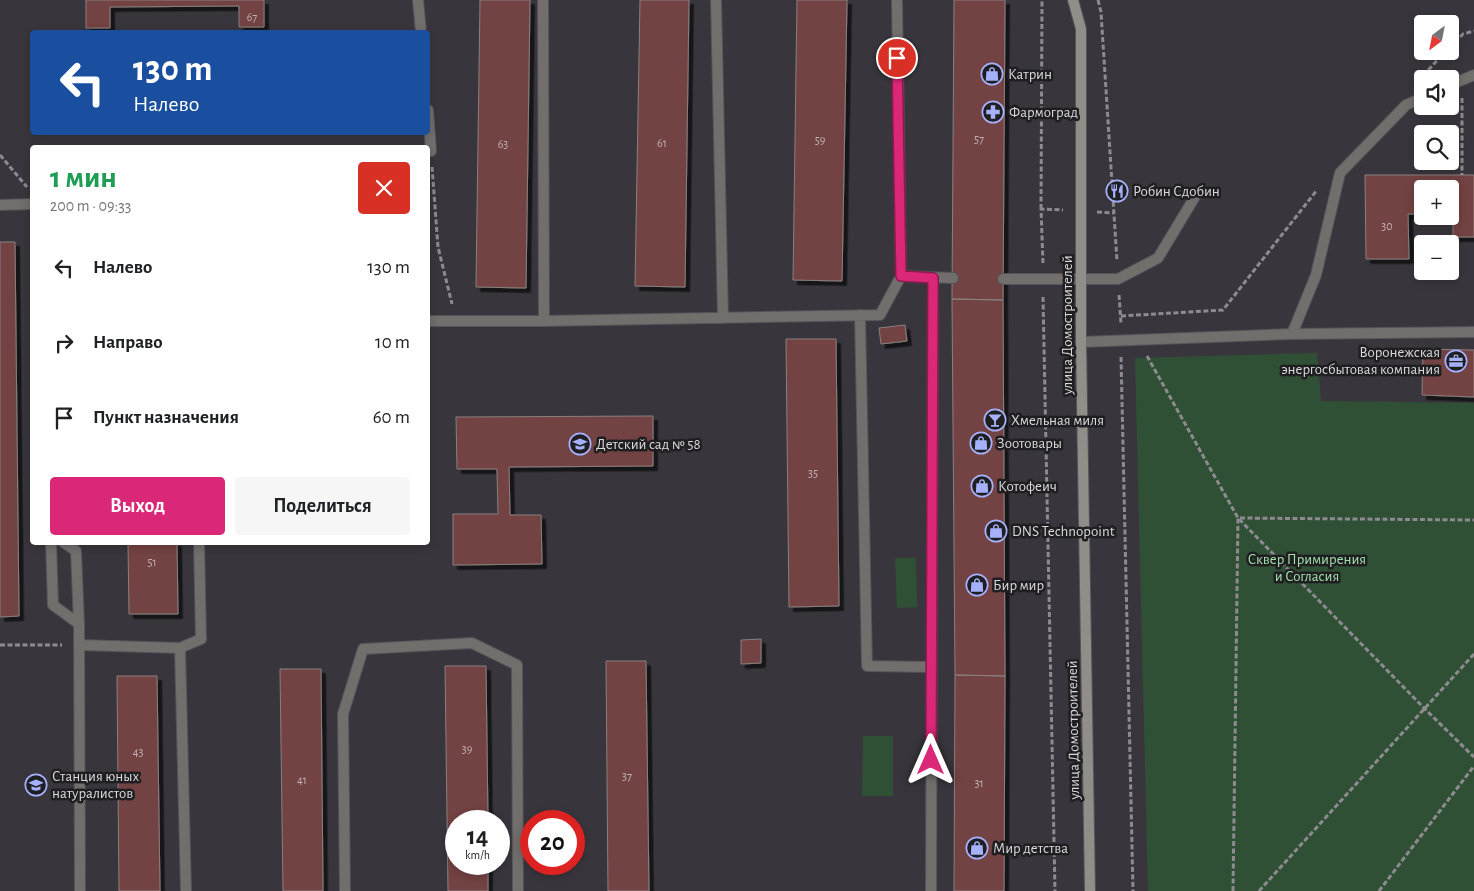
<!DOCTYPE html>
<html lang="ru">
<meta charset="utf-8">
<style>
body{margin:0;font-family:"Alegreya Sans",sans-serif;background:#f6f6f6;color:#202124;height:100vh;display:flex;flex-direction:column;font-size:19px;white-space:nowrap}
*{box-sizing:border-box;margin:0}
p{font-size:16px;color:#757577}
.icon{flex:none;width:28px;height:28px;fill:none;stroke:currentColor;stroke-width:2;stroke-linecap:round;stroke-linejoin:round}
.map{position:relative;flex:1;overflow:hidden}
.sheet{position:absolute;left:30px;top:145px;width:400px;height:400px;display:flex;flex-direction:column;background:#fff;border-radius:5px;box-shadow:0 2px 8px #0003}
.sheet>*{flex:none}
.banner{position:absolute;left:30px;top:30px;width:400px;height:105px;border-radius:5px;box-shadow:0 2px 8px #0003;background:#1a4fa0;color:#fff;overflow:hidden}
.needle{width:32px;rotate:212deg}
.controls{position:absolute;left:1414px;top:15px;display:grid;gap:10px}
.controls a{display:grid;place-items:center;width:45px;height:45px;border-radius:5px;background:#fff;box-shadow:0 2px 8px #0003;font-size:25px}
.speed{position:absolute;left:445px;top:810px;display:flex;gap:10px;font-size:25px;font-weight:700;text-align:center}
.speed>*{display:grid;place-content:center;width:65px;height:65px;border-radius:50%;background:#fff;box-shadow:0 2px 8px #0003;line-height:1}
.speed small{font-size:12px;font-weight:400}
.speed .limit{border:8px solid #d22;background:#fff;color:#111}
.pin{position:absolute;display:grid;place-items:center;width:42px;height:42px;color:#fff;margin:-21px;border:2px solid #fff;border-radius:50%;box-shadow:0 1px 5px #0007}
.me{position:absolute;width:55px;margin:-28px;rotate:0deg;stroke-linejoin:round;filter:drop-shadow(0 0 4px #0008)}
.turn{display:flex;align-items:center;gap:18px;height:105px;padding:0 20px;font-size:22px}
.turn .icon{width:65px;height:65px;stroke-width:2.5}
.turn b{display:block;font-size:35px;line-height:42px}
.round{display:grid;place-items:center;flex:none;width:52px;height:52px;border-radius:5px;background:#f6f6f6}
.overview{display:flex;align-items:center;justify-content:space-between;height:85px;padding:0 20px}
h1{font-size:30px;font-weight:700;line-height:38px;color:#1e9e55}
.primary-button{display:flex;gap:10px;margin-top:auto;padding:10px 20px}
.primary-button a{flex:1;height:58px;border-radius:5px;background:#db2777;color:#fff;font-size:20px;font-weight:700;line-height:58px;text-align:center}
.primary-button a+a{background:#f6f6f6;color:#202124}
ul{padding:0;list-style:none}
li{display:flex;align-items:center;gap:15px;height:75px;padding:0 20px}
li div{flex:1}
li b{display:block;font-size:19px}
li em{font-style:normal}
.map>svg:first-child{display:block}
.green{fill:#305036}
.building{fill:#734342;stroke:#89807f;filter:url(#shadow)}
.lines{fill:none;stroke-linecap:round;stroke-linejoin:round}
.lane-casing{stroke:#555359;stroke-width:12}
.secondary-casing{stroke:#555359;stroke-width:12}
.path{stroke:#8d8b90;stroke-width:3;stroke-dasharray:5 2.5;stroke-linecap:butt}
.lane{stroke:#716e6c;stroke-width:10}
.secondary{stroke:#918d89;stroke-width:10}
.route-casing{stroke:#8e194d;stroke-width:12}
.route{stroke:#db2777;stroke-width:9}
.labels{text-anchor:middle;stroke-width:5;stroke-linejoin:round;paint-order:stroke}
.number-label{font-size:12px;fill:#c0b3b6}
.poi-label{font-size:15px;fill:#dad8dc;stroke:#1f1e21;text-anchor:start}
.street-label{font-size:15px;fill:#dad8dc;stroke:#1f1e21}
.park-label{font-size:15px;fill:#a0e0ac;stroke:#1f1e21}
</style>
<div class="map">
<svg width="1474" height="891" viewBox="0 0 1474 891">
<defs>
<filter id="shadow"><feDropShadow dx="4.5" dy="4.5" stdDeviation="0" flood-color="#0009"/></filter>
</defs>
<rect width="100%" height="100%" fill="#38363c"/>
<path class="green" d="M 1317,353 L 1321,401 L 1474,403 L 1474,891 L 1148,891 L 1135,358 Z
M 895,558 L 916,558 L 917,607 L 897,608 Z
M 863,736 L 893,736 L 893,796 L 862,796 Z"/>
<path class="building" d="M 86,0 L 264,0 L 264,27 L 239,27 L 239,6 L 110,7 L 110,28 L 86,28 Z
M 480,0 L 530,0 L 526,288 L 476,287 Z
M 640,0 L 689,0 L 685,287 L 635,286 Z
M 797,0 L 847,0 L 842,281 L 793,280 Z
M 954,0 L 1005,0 L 1003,300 L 952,299 Z
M 1365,175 L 1474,175 L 1474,237 L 1453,237 L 1453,214 L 1450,214 L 1450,189 L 1422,189 L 1422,214 L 1408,214 L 1409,259 L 1366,259 Z
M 0,242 L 15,242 L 19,616 L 0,617 Z
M 952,299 L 1003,300 L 1005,676 L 955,675 Z
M 905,325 L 907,341 L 881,344 L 879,328 Z
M 786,339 L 836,339 L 839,606 L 789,607 Z
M 1423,349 L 1474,350 L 1474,397 L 1422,395 Z
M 653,416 L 653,466 L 509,467 L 510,515 L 541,515 L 542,564 L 453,565 L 453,514 L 498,514 L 497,469 L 457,469 L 456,417 Z
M 128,542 L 177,542 L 178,614 L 129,614 Z
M 761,639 L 761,663 L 741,664 L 741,640 Z
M 606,661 L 646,661 L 649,891 L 608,891 Z
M 445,666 L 486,666 L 488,821 L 456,821 L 456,864 L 488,864 L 488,891 L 448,891 Z
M 280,669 L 321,669 L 323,891 L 283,891 Z
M 955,675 L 1005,676 L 1004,891 L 954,891 Z
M 117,676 L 157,676 L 160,891 L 119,891 Z"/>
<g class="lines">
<g class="lane-casing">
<path id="lane" d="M 418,0 L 421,32
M 716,0 L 723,318
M 897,0 L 901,276
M 1450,85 L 1474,75
M 428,110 L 431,151
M 0,205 L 32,204
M 1003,279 L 1118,279 L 1158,258 L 1196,195
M 860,315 L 867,666 L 932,667
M 428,321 L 544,321 L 543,0
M 544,321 L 880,315 L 901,276 L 953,278
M 1292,334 L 1316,275 L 1340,173 L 1406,105 L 1422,98
M 1081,342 L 1292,334 L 1474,332
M 51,542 L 53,605 L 79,624
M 63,542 L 76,551 L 79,624 L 80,891
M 79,645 L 180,648
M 186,891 L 180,648 L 201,639 L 199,542
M 345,891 L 343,714 L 363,649 L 472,643 L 517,665 L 518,891
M 931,891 L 933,278"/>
</g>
<g class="secondary-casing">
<path id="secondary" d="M 1073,0 L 1081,29 L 1081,342 L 1090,891"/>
</g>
<path class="path" d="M 1098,0 L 1101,12 L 1117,261
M 1450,48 L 1463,34 L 1474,31
M 1418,81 L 1446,51
M 1462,98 L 1462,175
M 0,155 L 27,187
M 432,167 L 438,247 L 452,304
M 1041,209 L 1042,0
M 1097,212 L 1114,213
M 1043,263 L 1041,209 L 1063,210
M 1119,295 L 1121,323
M 1043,297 L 1055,891
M 1121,316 L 1223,310 L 1317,190
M 1147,356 L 1238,518 L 1424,708 L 1474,757
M 1121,357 L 1133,891
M 0,645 L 62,645
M 1233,891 L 1238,518 L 1474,520
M 1259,891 L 1474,654
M 1379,891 L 1474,766"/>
<use href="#lane" class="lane"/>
<use href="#secondary" class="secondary"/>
</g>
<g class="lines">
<g class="route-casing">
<path id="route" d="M 897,58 L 901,276 L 933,278 L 931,760"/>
</g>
<use href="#route" class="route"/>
</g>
<defs>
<g id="shop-ring" transform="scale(1.125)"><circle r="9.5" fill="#1f1e21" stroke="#a5b1fc" stroke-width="1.5"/><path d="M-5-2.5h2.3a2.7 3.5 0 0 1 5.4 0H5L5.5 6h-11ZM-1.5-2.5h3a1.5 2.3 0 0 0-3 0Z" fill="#a5b1fc"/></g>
<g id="pharmacy-ring" transform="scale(1.125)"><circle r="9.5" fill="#1f1e21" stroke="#a5b1fc" stroke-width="1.5"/><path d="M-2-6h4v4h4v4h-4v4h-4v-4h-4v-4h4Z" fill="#a5b1fc"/></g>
<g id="restaurant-ring" transform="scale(1.125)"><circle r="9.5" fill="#1f1e21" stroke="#a5b1fc" stroke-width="1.5"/><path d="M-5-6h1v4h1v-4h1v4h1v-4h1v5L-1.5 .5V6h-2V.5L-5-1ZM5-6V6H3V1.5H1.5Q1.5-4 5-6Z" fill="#a5b1fc"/></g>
<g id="office-ring" transform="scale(1.125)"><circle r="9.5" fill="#1f1e21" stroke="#a5b1fc" stroke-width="1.5"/><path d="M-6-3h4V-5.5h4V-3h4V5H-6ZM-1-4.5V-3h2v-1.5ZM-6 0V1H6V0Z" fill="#a5b1fc"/></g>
<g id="bar-ring" transform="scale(1.125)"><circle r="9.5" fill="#1f1e21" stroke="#a5b1fc" stroke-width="1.5"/><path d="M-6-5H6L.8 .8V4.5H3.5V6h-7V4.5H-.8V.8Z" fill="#a5b1fc"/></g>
<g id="school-ring" transform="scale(1.125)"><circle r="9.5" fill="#1f1e21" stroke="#a5b1fc" stroke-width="1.5"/><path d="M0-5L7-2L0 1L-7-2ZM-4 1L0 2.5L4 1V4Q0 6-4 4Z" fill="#a5b1fc"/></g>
</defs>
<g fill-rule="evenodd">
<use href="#shop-ring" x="992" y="74"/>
<use href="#pharmacy-ring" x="993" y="112"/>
<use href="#restaurant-ring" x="1117" y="191"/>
<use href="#office-ring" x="1456" y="361"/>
<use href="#bar-ring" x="995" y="420"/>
<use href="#shop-ring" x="981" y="443"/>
<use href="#school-ring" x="580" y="444"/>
<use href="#shop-ring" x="982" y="486"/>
<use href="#shop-ring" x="996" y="531"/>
<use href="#shop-ring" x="977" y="585"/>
<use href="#school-ring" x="36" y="785"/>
<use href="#shop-ring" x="977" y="848"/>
</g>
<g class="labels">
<g class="number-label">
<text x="252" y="21">67</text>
<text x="979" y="143">57</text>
<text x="820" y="144">59</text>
<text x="662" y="147">61</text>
<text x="503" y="148">63</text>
<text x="1387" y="230">30</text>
<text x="813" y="477">35</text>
<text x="152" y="566">51</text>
<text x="467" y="753">39</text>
<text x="138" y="756">43</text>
<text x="627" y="780">37</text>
<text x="302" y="784">41</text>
<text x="979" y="787">31</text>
</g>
<g class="poi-label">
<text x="1008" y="79">Катрин</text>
<text x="1009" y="117">Фармоград</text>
<text x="1133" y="196">Робин Сдобин</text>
<text x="1440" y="357" text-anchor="end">Воронежская<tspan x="1440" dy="17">энергосбытовая компания</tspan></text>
<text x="1011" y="425">Хмельная миля</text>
<text x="997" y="448">Зоотовары</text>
<text x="596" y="449">Детский сад № 58</text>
<text x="998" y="491">Котофеич</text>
<text x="1012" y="536">DNS Technopoint</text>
<text x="993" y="590">Бир мир</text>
<text x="52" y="781">Станция юных<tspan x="52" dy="17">натуралистов</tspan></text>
<text x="993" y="853">Мир детства</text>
</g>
<g class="street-label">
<text transform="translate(1067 325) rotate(-90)" y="5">улица Домостроителей</text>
<text transform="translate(1073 730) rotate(-91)" y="5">улица Домостроителей</text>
</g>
<g class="park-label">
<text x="1307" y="564">Сквер Примирения<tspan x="1307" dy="17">и Согласия</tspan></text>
</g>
</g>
</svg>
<div class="controls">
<a><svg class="needle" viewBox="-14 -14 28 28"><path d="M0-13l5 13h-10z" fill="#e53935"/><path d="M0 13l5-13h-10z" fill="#757577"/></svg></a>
<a><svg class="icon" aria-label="sound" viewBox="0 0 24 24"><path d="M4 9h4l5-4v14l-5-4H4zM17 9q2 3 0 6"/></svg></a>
<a><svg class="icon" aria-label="search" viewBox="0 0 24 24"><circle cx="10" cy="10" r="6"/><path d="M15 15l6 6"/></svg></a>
<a>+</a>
<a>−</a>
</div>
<div class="speed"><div>14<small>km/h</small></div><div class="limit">20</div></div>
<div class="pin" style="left:897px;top:58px;background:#d93025"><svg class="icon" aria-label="arrive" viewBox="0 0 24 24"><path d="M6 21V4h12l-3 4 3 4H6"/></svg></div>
<svg class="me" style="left:931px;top:760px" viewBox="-20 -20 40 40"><path d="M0-17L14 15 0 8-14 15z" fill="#db2777" stroke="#fff" stroke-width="4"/></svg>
<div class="banner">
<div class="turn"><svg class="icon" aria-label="left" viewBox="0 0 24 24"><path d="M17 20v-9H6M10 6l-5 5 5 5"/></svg><div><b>130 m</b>Налево</div></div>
</div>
<section class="sheet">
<div class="overview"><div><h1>1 мин</h1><p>200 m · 09:33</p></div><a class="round" style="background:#d93025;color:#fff"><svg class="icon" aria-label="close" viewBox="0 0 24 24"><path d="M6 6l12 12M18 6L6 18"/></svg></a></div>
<ul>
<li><svg class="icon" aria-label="left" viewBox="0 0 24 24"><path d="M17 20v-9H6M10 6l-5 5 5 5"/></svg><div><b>Налево</b></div><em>130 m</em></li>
<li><svg class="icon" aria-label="right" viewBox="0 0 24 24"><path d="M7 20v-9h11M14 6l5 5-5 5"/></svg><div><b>Направо</b></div><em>10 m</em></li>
<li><svg class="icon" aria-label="arrive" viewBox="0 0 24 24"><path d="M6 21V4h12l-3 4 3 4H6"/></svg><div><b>Пункт назначения</b></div><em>60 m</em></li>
</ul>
<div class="primary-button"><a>Выход</a><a>Поделиться</a></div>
</section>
</div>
